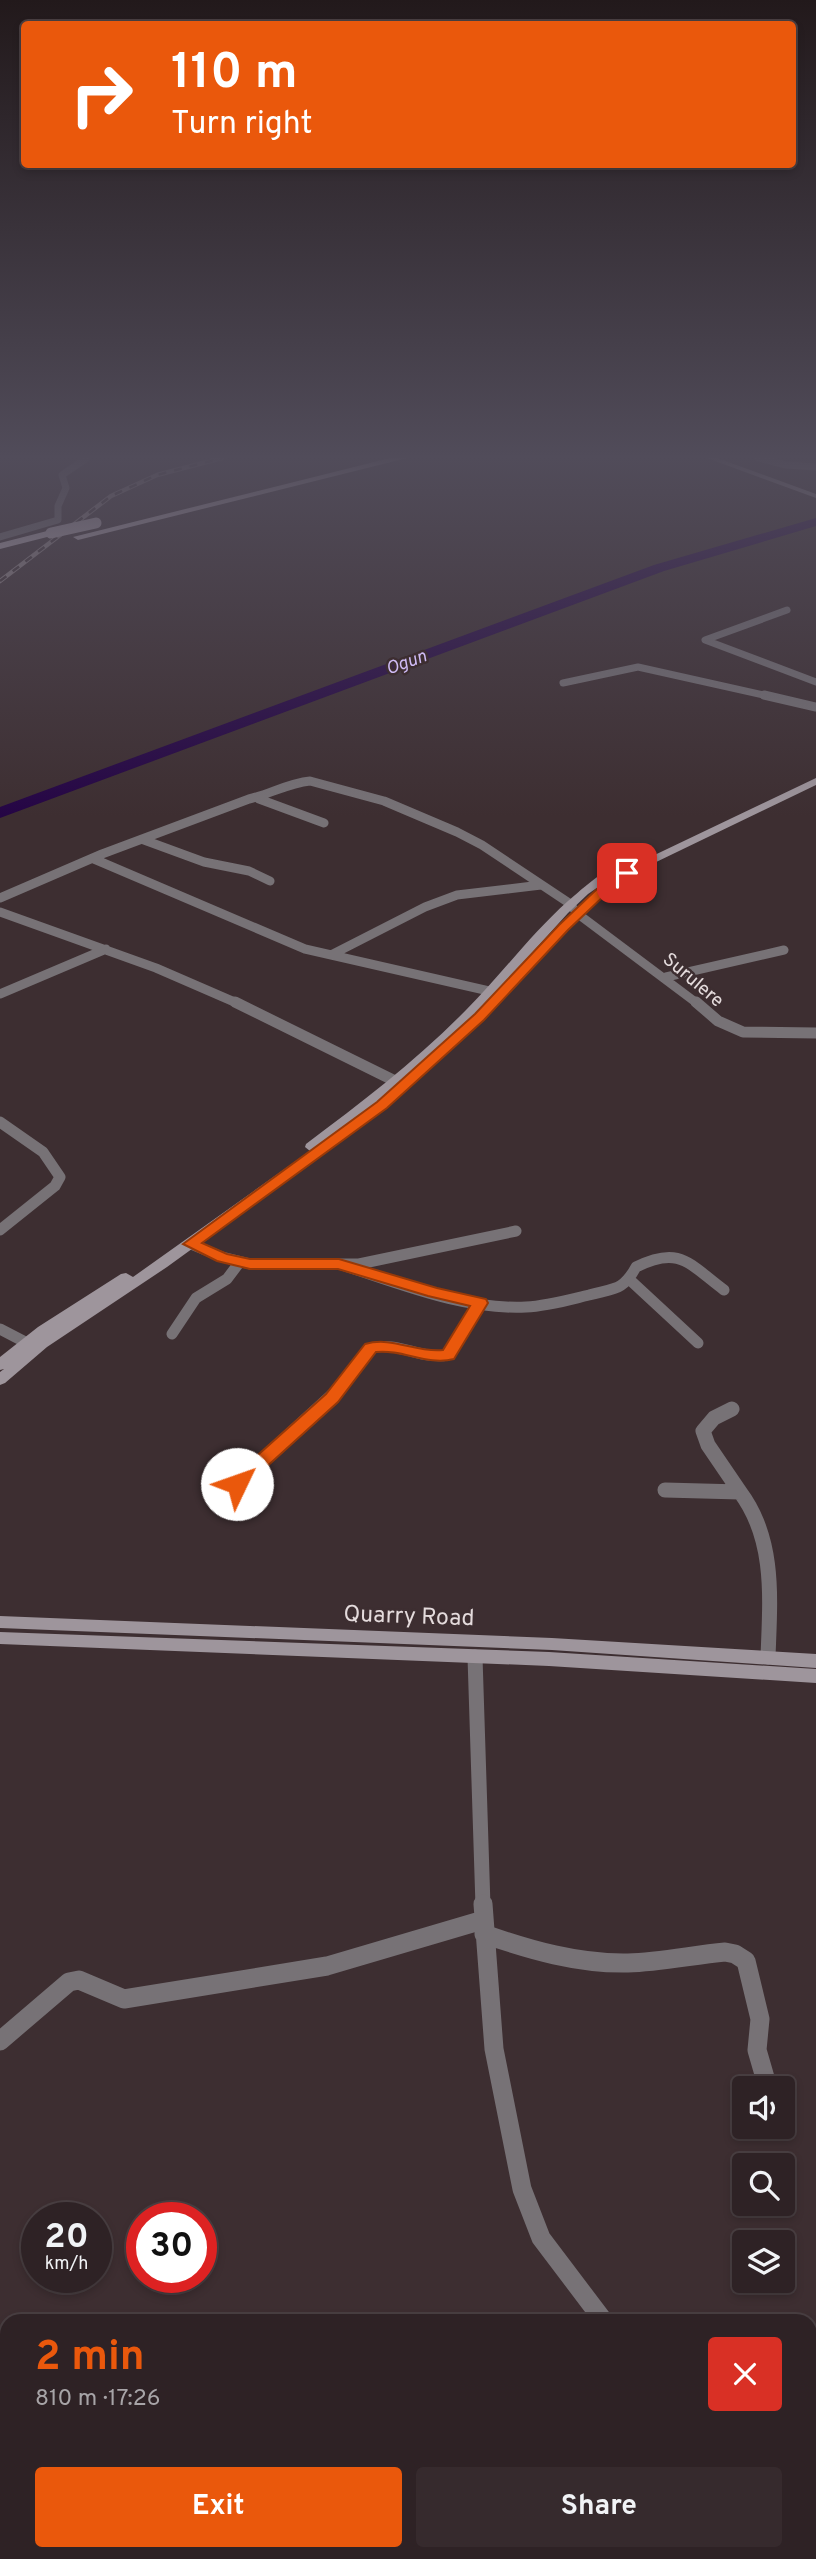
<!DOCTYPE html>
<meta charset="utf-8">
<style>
body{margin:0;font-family:Overpass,sans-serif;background:#362a2d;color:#f1f3f6;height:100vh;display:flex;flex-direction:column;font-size:26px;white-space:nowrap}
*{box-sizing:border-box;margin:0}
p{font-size:23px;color:#a7a4a7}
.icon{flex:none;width:38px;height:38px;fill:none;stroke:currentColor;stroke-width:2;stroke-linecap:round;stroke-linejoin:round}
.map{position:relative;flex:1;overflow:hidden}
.sheet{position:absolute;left:0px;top:2314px;width:817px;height:247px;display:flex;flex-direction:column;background:#2e2225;border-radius:21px 21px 0 0;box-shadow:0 4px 10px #0003,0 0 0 2px #493f42}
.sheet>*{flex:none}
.guide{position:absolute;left:21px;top:21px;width:775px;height:147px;border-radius:7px;box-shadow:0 4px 10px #0003,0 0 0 2px #493f42;background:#ea580c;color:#fff;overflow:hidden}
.fabs{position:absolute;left:732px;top:2076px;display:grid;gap:14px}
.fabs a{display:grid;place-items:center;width:63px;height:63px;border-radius:7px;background:#2e2225;box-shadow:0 4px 10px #0003,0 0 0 2px #493f42;font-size:35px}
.speed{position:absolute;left:21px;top:2202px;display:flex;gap:14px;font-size:35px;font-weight:700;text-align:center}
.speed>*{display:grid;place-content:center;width:91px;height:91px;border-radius:50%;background:#2e2225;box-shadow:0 4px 10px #0003,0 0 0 2px #493f42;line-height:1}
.speed small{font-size:18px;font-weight:400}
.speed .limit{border:10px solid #d22;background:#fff;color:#111}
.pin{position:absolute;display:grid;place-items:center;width:60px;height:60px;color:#fff;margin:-30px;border-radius:14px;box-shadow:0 4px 10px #0006}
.me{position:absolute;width:77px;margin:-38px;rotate:48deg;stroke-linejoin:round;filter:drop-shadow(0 0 5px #0008)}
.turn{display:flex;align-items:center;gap:24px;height:147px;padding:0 35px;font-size:32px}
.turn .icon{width:91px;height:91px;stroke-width:2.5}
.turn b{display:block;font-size:49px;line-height:60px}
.round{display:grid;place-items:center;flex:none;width:74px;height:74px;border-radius:7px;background:#362a2d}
.headline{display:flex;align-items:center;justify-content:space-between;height:119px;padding:0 35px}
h1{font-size:42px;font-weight:700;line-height:52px;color:#ea580c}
.action{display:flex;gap:14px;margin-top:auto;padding:14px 35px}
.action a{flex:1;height:80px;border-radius:7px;background:#ea580c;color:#fff;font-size:28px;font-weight:700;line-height:80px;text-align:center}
.action a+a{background:#362a2d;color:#f1f3f6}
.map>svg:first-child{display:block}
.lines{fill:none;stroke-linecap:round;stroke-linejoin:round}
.river{fill:#250545;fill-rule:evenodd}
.minor-far4{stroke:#777276;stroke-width:7}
.minor-far3{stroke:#777276;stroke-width:9}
.minor-far2{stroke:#777276;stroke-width:11}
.minor-far1{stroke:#777276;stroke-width:15}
.minor{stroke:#777276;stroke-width:19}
.secondary{fill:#9e959c;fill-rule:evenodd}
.trunk{fill:#c9bcc6;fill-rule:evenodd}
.rail-casing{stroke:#998d8f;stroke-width:4.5}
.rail{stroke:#3d2e31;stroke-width:2.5;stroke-dasharray:8;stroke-linecap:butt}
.trunk-bridge{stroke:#c9bcc6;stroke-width:11}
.route{fill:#ea580c;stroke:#983908;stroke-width:2}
.labels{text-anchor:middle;stroke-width:5;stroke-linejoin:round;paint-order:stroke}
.far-water-label{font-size:18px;font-style:italic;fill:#cfbbf5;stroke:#3d2e31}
.street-label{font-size:19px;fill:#e4dbdc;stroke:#3d2e31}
.near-street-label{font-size:23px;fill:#e4dbdc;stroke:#3d2e31}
</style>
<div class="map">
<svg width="816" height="2559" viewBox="0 0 816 2559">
<rect width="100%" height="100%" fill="#3d2e31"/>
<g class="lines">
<path class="river" d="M 816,518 L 816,526 L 664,571 L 0,818 L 0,807 L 654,565 Z"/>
<path class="minor-far4" d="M 758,458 L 786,465 L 816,467
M 0,537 L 58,520 L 58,506 L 66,488 L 62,475 L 87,458
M 787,610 L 705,640 L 816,682
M 563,683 L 638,667 L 772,697"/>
<path class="minor-far3" d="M 764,695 L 816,707
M 259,799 L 324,823
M 144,840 L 204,862 L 249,871 L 270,881
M 94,859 L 305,949 L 489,991
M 0,898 L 102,854 L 249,799 C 270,794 289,783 310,781 L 384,801 L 457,832 L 482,845 L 569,903 L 578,914 L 698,1004
M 0,912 L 156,968 L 239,1004
M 331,955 L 425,907 L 457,895 L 541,885
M 666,977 L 784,950
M 0,994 L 106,949"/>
<path class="minor-far2" d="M 235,1002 L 395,1081
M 696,1002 L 718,1021 L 743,1032 L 816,1033
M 0,1122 L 43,1152 L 60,1177 L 55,1186 L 0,1230
M 191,1244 L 222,1257 L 250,1264 L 359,1264 L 516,1231
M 339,1264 C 399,1283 462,1310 526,1307 C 547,1306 568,1300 589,1295 C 614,1288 623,1291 636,1267 C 680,1245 689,1264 724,1290
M 630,1280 L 698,1343
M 0,1329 L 27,1343
M 172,1334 L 196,1298 L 227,1279 L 239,1263
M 332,1398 L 371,1348 C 398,1341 421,1360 448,1355 L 480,1303"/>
<path class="minor-far1" d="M 732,1409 L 714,1418 L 703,1431 L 708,1445 L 740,1492
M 237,1484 L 333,1396
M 665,1490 L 740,1492 C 776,1540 770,1600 768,1657
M 475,1657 L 483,1906"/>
<path class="minor" d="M 483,1904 L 494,2049 L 522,2189 L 541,2238 L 603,2320
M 484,1934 C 530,1950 578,1964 628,1963 C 660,1962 693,1955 725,1952 L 735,1954 L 746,1961 L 760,2019 L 757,2050 L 768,2088
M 0,2041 L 69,1982 L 79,1980 L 124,1999 L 327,1966 L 483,1920
M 0,2476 L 7,2479
M 38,2553 L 40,2559
M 769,2553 L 769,2559"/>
<path class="secondary" d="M 707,458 L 717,458 L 816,494 L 816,498 Z
M 816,778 L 816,785 L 650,865 L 606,893 L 567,930 L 483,1019 L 386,1108 L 167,1267 L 47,1347 L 5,1383 L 0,1385 L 0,1372 L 4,1369 L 0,1370 L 0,1357 L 38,1327 L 121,1274 L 126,1273 L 133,1277 L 310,1151 L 305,1147 L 306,1144 C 362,1102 417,1060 466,1010 C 501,975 531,934 568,901 C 582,889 617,857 635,859 L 636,861 L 588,894 L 568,913 L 491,998 L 559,926 L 598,889 L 642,861 Z
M 0,1616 L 552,1638 L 816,1654 L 816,1668 L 552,1650 L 0,1628 Z
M 0,1632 L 549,1652 L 816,1669 L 816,1683 L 549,1666 L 0,1644 Z"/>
<path class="trunk" d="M 390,458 L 407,458 L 78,540 L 73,537 Z
M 51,530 L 56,533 L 55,535 L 0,549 L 0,543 Z"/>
<g class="rail-casing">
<path id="rail" d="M 0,581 L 111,496 L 157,475 L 222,458"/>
</g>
<use href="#rail" class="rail"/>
<path class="trunk-bridge" d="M 51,533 L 96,523"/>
</g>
<linearGradient id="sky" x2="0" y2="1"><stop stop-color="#22191b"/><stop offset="0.56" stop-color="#514c5a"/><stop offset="1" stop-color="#514c5a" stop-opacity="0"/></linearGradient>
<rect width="816" height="816" fill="url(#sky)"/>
<path class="route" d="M 627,869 L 631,870 L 631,875 L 607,893 L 568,930 L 484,1020 L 387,1108 L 202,1243 L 227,1254 L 250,1259 L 339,1259 L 437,1288 L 486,1299 L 488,1303 L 454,1359 C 427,1366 403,1349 376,1352 L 338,1402 L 243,1488 L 231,1488 L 228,1484 L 231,1479 L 326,1394 L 365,1344 C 393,1336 415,1353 443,1350 L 470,1306 L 428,1296 L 338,1269 L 250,1269 L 217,1261 L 183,1244 L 377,1102 L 475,1014 L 559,925 L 598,888 Z"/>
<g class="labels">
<g class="far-water-label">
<text transform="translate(406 662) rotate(-20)" y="6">Ogun</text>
</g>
<g class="street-label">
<text transform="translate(694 979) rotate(40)" y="7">Surulere</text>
</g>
<g class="near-street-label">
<text transform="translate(409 1615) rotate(2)" y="8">Quarry Road</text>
</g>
</g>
</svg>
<div class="fabs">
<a><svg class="icon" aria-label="sound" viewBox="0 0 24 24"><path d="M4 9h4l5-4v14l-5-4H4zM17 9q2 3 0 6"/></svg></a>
<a><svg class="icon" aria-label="search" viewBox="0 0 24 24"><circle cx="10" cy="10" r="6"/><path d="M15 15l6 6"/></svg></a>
<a><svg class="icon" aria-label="layers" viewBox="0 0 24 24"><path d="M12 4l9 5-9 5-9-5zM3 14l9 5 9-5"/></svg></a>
</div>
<div class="speed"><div>20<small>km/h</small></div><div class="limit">30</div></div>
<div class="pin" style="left:627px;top:873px;background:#d93025"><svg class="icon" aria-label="arrive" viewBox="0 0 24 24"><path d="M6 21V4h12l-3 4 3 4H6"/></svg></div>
<svg class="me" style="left:237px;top:1484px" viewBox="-20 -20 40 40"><circle r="19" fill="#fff"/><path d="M0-13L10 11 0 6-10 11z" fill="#ea580c"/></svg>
<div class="guide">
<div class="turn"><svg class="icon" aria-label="right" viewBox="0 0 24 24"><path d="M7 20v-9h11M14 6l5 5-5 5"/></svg><div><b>110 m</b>Turn right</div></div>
</div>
<section class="sheet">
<div class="headline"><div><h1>2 min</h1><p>810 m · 17:26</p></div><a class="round" style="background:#d93025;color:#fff"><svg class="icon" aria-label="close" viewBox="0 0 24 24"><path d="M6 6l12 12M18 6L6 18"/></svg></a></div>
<div class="action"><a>Exit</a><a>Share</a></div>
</section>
</div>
